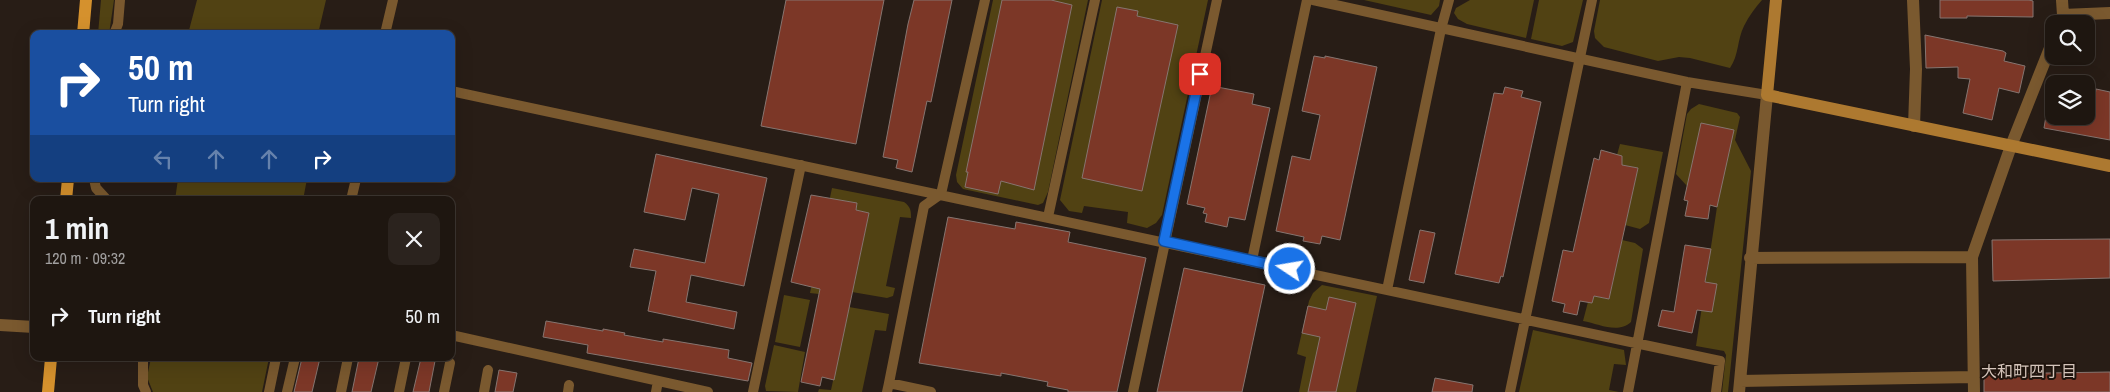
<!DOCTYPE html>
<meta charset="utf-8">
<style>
body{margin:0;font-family:"Archivo Narrow","Noto Sans JP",sans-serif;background:#2b231e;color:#f1f3f6;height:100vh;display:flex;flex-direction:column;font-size:19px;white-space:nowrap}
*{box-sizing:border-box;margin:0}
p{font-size:16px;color:#a19f9f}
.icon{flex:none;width:28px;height:28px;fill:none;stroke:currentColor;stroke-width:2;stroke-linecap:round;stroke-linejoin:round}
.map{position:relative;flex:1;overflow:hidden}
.sheet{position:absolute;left:30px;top:196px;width:425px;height:165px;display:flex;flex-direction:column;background:#1e1610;border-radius:10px;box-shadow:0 5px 20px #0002,0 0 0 1px #3c3530}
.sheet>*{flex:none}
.top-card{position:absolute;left:30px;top:30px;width:425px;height:152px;border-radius:10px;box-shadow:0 5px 20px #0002,0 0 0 1px #3c3530;background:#1a4fa0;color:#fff;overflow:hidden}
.controls{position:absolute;left:2045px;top:15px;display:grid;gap:10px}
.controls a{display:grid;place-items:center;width:50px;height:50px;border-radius:10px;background:#1e1610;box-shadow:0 5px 20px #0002,0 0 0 1px #3c3530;font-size:25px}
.pin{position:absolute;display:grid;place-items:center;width:42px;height:42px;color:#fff;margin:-21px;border-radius:10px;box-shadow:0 2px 8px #0006}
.me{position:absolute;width:55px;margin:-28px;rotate:282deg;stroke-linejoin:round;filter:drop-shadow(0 0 4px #0008)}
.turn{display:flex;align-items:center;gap:18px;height:105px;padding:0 15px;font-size:22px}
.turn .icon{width:65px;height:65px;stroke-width:2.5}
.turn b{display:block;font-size:35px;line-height:42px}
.lanes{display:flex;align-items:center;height:48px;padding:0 15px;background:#0003;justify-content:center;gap:25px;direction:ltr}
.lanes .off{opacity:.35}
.round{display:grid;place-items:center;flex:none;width:52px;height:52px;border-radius:10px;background:#2b231e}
.headline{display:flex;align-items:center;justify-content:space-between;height:85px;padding:0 15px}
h1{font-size:30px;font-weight:700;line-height:38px}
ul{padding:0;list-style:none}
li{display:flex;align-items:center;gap:15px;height:70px;padding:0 15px}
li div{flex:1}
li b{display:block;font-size:19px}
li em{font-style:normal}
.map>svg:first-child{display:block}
.green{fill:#514213}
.building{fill:#7c3727;stroke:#867570}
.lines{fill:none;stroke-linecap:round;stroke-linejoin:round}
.lane{stroke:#7a592f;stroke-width:10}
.street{stroke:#7a592f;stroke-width:12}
.secondary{stroke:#ad7930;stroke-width:12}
.primary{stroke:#d5912d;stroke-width:12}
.route-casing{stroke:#114b97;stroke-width:12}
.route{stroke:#1a73e8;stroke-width:9}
.labels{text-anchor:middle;stroke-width:4;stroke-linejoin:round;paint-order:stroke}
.neighbourhood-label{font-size:16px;fill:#d4c4ba;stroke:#1f140d}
</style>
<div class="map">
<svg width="2110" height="392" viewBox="0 0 2110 392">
<rect width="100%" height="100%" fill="#281d16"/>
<path class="green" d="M 101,0 L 114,0 L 109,34 L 98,34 Z
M 197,0 L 326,0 L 318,34 L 188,34 Z
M 993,0 L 1088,0 L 1048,192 L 1043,203 L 1038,205 L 963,189 L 957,182 L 956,175 Z
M 1102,0 L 1208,0 L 1162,215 L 1156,223 L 1147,228 L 1127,223 L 1128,212 L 1084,206 L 1082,213 L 1069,211 L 1060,200 Z
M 1364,0 L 1440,0 L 1439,6 L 1431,15 Z
M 1470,0 L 1534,0 L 1526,38 L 1467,24 L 1458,19 L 1454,13 L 1456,8 Z
M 1539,0 L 1583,0 L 1573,42 L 1562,46 L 1531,39 Z
M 1600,0 L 1762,0 C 1755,8 1749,16 1744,26 C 1737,40 1739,55 1730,68 L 1690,58 L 1679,57 L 1658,61 L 1604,47 L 1595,38 L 1594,31 Z
M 1699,104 L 1737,113 L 1740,117 L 1735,140 L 1751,171 L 1728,392 L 1722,392 L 1726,355 L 1724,351 L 1696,346 L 1717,207 L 1684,200 L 1687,186 L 1676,174 L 1687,114 L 1691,109 Z
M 1620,144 L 1663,152 L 1649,223 L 1640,229 L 1625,225 L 1638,168 L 1622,165 L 1622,156 L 1617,155 Z
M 178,179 L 307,179 L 303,200 L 175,200 Z
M 832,188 L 904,202 C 911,207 911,211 911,218 L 900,217 L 886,286 L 895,288 L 893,296 L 887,298 L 852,292 L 869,213 L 856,210 L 857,203 L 839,200 L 819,294 L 810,293 Z
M 1622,240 L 1635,243 L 1643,249 L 1631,322 C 1618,334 1599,324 1583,321 L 1588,302 L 1592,303 L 1594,296 L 1609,299 Z
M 1322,285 L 1377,296 L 1356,392 L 1299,392 L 1306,357 L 1297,354 L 1309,301 L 1313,293 Z
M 784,295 L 810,300 L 800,347 L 775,342 Z
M 849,307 L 889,314 L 886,331 L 875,330 L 862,392 L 818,392 L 819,389 L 831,390 Z
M 1533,330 L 1624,350 L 1626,365 L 1614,364 L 1609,390 L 1619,392 L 1519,392 Z
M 774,345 L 805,352 L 798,392 L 766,391 L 765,386 Z
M 151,358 L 269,358 L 262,392 L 153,392 L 147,377 Z"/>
<path class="building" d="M 786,0 L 884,0 L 856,144 L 761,126 Z
M 914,0 L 952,0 L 931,102 L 927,101 L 912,172 L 896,168 L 898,160 L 883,157 L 908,24 Z
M 1002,0 L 1051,0 L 1072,5 L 1034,190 L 1001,181 L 998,194 L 965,187 L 968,172 L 966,172 Z
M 1940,0 L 2029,0 L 2033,1 L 2033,17 L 1967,16 L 1967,18 L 1940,18 Z
M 1117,7 L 1138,11 L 1137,16 L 1178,25 L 1142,191 L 1082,178 Z
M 1925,35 L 2003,51 L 2006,53 L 2004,61 L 2025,66 L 2019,93 L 1999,88 L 1992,120 L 1963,113 L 1970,79 L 1958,78 L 1958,67 L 1926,68 Z
M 1314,56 L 1325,58 L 1325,56 L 1377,67 L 1340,240 L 1322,236 L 1320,244 L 1303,241 L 1304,237 L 1276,231 L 1292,156 L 1310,160 L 1320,115 L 1302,111 Z
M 1212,86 L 1254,94 L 1252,104 L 1270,108 L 1245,220 L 1229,217 L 1227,227 L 1205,222 L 1207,214 L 1203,213 L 1205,208 L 1187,204 Z
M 1505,87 L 1523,91 L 1521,97 L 1541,102 L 1503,277 L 1501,276 L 1499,283 L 1455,274 L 1494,93 L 1503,94 Z
M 2096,89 L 2110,92 L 2110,140 L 2044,128 L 2046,116 L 2086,116 L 2086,95 L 2095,96 Z
M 1701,123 L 1734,130 L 1717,207 L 1710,205 L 1708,219 L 1685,216 L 1688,201 L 1684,200 Z
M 1601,150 L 1622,156 L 1622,165 L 1638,168 L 1609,299 L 1594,296 L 1592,303 L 1580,301 L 1577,315 L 1563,312 L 1565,304 L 1552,301 L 1563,250 L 1573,252 L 1594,158 L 1599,160 Z
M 656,154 L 767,178 L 744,286 L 691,275 L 686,302 L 737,312 L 734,329 L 648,311 L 656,271 L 630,267 L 634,249 L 705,263 L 719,194 L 692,188 L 685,220 L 644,212 Z
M 811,195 L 857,203 L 856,210 L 869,213 L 834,380 L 822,377 L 820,386 L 801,382 L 820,289 L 791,282 Z
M 948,217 L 1015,229 L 1016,222 L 1070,232 L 1068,242 L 1146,258 L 1117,392 L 1068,392 L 1068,390 L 1047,386 L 1048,382 L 1001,373 L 1001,376 L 919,363 Z
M 1420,230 L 1435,233 L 1424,283 L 1409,280 Z
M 2110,239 L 2110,278 L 1993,281 L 1992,240 Z
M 1685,245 L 1711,249 L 1705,282 L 1717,284 L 1712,312 L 1697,310 L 1692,333 L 1658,326 L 1662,310 L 1674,312 Z
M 1184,268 L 1265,285 L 1242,392 L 1157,392 Z
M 1329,297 L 1356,303 L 1336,392 L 1308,392 L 1320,337 L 1302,333 L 1308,306 L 1326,310 Z
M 546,321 L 603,331 L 603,329 L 625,333 L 624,335 L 663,342 L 663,339 L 729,350 L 728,358 L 752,363 L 748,381 L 587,353 L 588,345 L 543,337 Z
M 302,358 L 320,358 L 312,392 L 294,392 Z
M 359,358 L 379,358 L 371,392 L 352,392 Z
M 421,358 L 435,361 L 429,392 L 413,392 Z
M 499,370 L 517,373 L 513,392 L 495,392 Z
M 2110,372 L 2110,392 L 1984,392 L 1984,374 Z
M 1435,378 L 1473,385 L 1472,392 L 1432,392 Z"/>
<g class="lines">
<path class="lane" d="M 1313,0 L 1687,82 L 1767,95
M 114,34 L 118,24 L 120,0
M 385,34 L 393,0
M 451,91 L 1720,361 L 1716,392
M 94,179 L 96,188 L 107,200
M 351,200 L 356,179
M 1048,217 L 1095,0
M 1252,260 L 1307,0
M 1387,290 L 1441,29 L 1449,0
M 451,335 L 708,392
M 143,358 L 143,385 L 146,392
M 889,383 L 924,206 L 941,194 L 985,0
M 269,392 L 276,358
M 287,392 L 295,358
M 341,392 L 348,358
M 399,392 L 406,358
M 444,392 L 450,363
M 484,392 L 488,370
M 568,392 L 569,385
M 656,392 L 658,381
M 753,392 L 801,165
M 887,392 L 889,383 L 931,392
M 1133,392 L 1217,0
M 1510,392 L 1592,0
M 1628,392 L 1687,82"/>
<path class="street" d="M 1913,0 L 1916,69 L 1914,126
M 2063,15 L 2110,13
M 2060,24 L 2063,15 L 2062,0
M 1750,258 L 1972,257
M 0,325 L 34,327
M 1740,381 L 1974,377
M 1739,392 L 1767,95
M 1974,392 L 1972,257 L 2011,146 L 2054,38"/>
<path class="secondary" d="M 1776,0 L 1767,95 L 2110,166"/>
<path class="primary" d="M 83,34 L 86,0
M 66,200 L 68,179
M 48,392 L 51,358"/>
</g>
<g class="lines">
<g class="route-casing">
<path id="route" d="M 1200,74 L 1164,241 L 1290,269"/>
</g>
<use href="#route" class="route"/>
</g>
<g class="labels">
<g class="neighbourhood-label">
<text x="2029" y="377">大和町四丁目</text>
</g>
</g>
</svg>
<div class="controls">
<a><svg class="icon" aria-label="search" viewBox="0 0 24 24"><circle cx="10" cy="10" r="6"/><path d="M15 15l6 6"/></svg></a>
<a><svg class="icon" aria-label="layers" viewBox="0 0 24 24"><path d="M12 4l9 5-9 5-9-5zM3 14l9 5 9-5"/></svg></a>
</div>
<div class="pin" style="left:1200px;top:74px;background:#d93025"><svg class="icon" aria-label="arrive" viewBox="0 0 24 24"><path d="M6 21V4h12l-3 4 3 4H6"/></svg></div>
<svg class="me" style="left:1290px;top:269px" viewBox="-20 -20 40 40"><circle r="17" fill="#1a73e8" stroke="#fff" stroke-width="3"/><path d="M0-11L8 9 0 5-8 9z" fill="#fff"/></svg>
<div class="top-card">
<div class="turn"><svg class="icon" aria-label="right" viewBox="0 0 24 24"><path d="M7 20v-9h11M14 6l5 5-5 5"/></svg><div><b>50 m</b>Turn right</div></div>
<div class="lanes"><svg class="icon off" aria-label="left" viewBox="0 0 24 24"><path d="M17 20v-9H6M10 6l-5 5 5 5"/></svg><svg class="icon off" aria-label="ahead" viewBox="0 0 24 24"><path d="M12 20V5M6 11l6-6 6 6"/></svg><svg class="icon off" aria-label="ahead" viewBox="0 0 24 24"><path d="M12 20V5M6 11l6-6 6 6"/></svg><svg class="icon" aria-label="right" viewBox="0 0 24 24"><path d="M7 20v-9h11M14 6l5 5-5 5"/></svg></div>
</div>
<section class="sheet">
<div class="headline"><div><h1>1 min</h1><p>120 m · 09:32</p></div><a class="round"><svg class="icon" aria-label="close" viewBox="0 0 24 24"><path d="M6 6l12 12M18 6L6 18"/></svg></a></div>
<ul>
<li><svg class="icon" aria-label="right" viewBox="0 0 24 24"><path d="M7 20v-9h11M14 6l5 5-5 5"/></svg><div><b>Turn right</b></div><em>50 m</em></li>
</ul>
</section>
</div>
